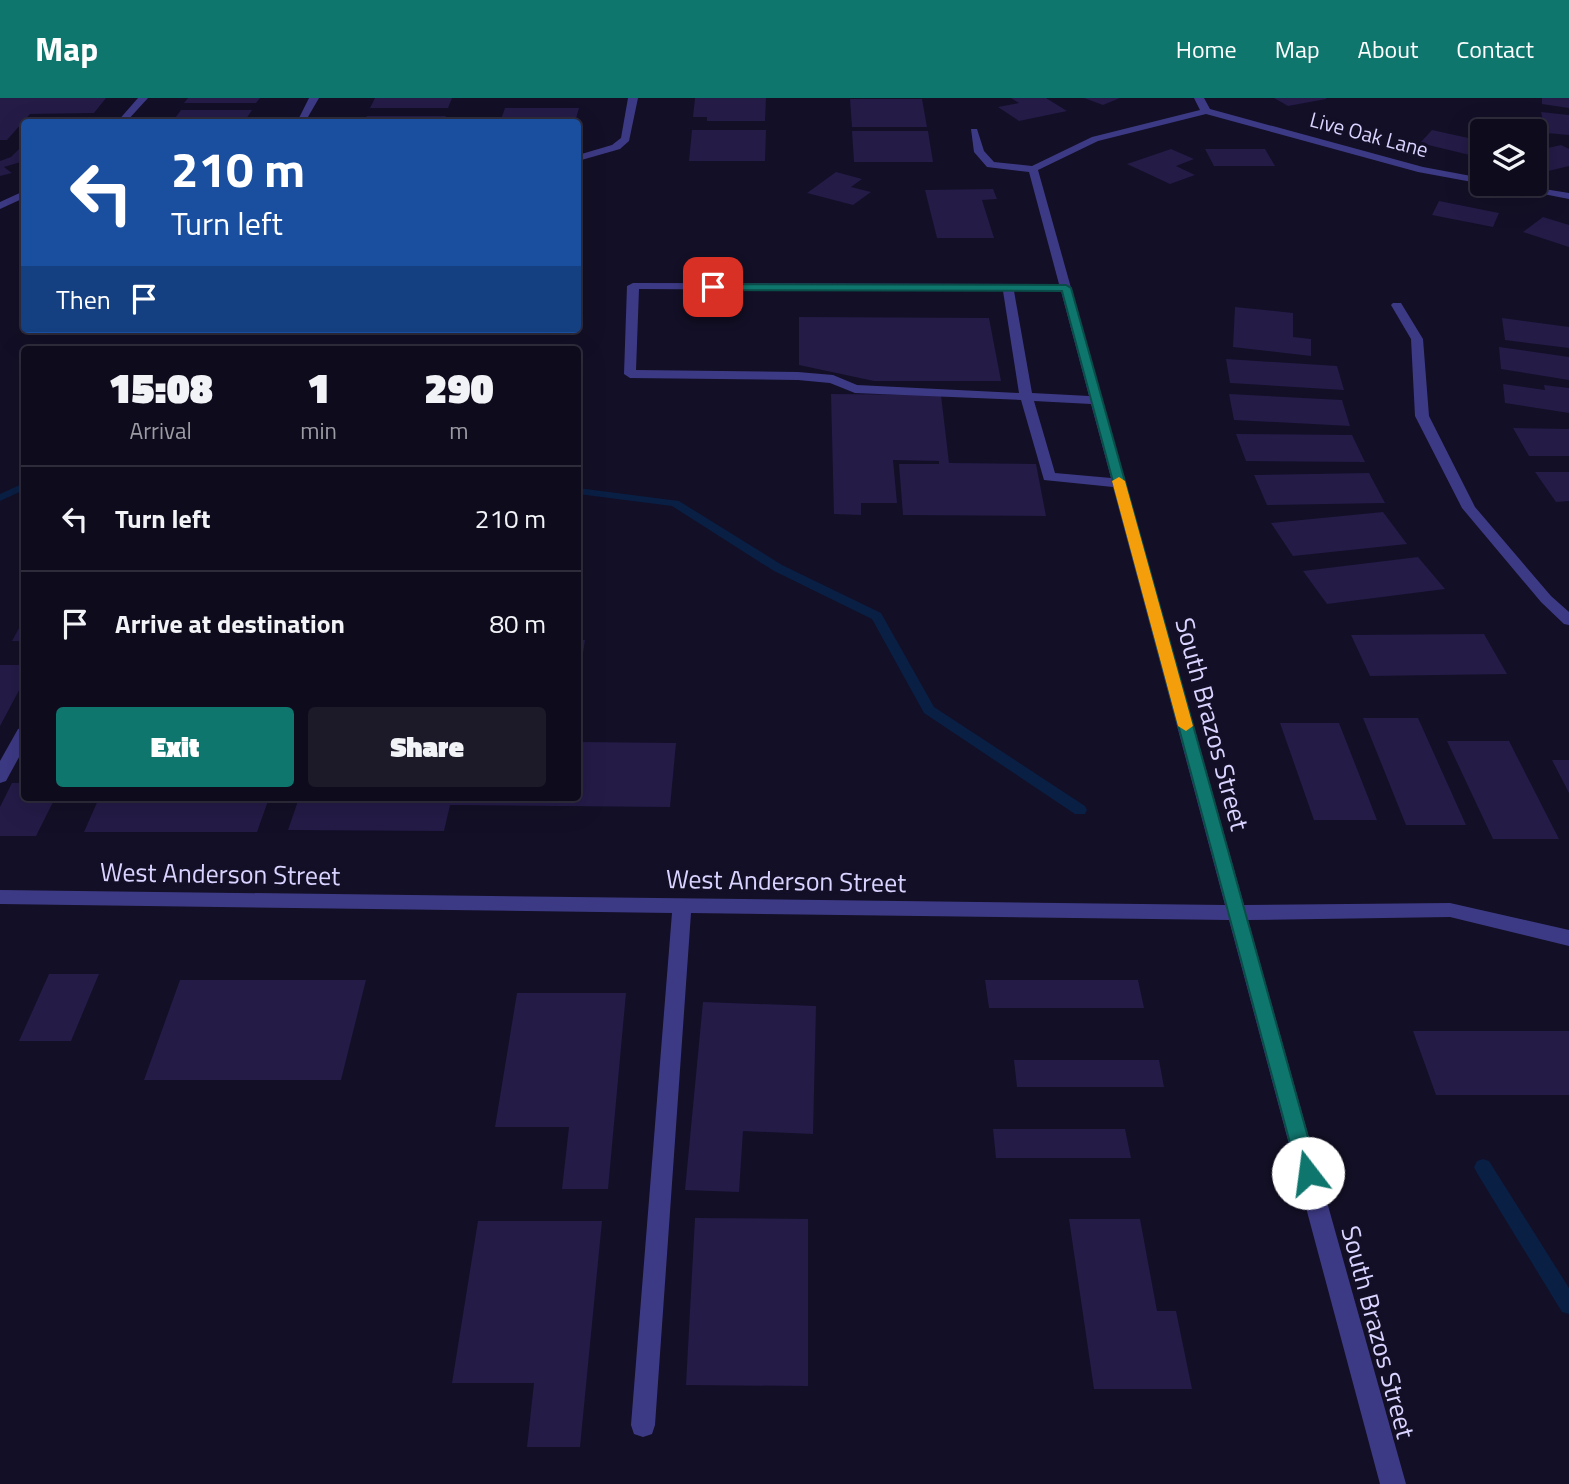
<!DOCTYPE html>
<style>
body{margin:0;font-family:"Titillium Web",sans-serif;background:#1c1929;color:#f1f3f6;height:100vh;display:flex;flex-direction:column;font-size:26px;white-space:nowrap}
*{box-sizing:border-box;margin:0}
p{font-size:23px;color:#9b9ba3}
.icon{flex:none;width:38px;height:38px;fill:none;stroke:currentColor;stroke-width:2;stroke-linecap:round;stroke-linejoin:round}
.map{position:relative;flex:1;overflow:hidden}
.panel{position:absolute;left:21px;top:248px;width:560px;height:455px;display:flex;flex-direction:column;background:#0e0b1c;border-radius:7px;box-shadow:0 7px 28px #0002,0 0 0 2px #2e2b3b}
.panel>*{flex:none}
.top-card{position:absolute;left:21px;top:21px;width:560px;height:214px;border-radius:7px;box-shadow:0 7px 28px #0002,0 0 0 2px #2e2b3b;background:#1a4fa0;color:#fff;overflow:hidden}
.controls{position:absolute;left:1470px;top:21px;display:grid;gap:14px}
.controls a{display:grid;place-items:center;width:77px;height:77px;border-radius:7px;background:#0e0b1c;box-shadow:0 7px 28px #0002,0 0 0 2px #2e2b3b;font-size:35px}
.pin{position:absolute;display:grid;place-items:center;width:60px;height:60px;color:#fff;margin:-30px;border-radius:14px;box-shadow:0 4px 10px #0006}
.me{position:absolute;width:77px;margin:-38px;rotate:345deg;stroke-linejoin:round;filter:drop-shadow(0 0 5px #0008)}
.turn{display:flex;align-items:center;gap:24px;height:147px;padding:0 35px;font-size:32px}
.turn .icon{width:91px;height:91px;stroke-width:2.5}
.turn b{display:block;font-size:49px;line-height:60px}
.then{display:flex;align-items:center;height:66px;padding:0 35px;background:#0003;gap:14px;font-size:26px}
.eta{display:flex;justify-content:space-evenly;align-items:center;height:119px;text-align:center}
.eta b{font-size:42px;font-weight:800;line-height:49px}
.primary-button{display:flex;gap:14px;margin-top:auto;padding:14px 35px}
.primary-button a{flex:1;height:80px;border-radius:7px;background:#0f766e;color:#fff;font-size:28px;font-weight:800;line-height:80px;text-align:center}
.primary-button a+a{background:#1c1929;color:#f1f3f6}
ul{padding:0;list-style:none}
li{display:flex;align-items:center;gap:21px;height:105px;padding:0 35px;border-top:2px solid #2e2b3b}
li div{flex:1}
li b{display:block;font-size:26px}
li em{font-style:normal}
header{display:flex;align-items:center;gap:42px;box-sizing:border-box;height:98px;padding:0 35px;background:#0f766e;color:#fff}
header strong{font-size:33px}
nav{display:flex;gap:38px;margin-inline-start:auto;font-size:24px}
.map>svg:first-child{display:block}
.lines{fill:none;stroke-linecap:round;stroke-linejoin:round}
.stream{fill:#0a1f44;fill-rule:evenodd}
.building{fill:#241b47}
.minor{fill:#3d3a85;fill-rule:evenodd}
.route{fill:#0f766e;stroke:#0a4d48;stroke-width:2}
.slow{fill:#f59e0b}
.labels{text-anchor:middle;stroke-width:7;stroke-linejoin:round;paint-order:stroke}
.far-street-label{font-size:21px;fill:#d9d4ff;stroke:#130f26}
.street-label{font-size:26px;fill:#d9d4ff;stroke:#130f26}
</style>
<header>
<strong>Map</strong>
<nav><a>Home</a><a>Map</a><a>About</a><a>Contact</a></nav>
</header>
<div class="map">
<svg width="1569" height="1386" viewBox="0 0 1569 1386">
<rect width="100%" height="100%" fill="#130f26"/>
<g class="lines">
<path class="stream" d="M 24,385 L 24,392 L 0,403 L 0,396 Z
M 578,390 L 679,403 L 782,467 L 881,515 L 934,609 L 1085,708 L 1087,712 L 1085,716 L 1075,716 L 924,615 L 872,521 L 774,473 L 672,408 L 578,396 Z
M 1483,1061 L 1489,1063 L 1569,1190 L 1569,1216 L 1562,1214 L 1477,1075 L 1474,1069 L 1477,1063 Z"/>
</g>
<path class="building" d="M 0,0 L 106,0 L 94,15 L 30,16 L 7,42 L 0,42 Z
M 188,0 L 260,0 L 256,5 L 184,5 Z
M 375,0 L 452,0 L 448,10 L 370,10 Z
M 695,0 L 766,0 L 765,23 L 707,23 L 707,19 L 693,19 Z
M 1011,0 L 1046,0 L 1067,13 L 1019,23 L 998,9 L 1019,5 Z
M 1084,0 L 1120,0 L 1103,7 Z
M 1274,0 L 1326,0 L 1326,1 L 1288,8 Z
M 1542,0 L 1569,0 L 1569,10 L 1542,6 Z
M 850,1 L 922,1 L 927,29 L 852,29 Z
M 505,10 L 579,10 L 575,24 L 500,24 Z
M 181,12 L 252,12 L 244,24 L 172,24 Z
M 1541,14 L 1569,17 L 1569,37 L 1546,35 Z
M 367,18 L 446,18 L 443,24 L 363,24 Z
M 692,32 L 766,32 L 765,63 L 689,63 Z
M 1432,32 L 1482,43 L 1482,53 L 1478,59 L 1420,45 Z
M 852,33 L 928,33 L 933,64 L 854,64 Z
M 24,46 L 24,63 L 4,69 L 12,75 L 0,78 L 0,63 L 11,59 Z
M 1561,47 L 1569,51 L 1569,68 L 1540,75 L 1535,72 L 1535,53 Z
M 1171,51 L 1194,61 L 1176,68 L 1195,77 L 1170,86 L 1127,66 Z
M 1205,51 L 1265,51 L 1275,68 L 1214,68 Z
M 836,74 L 862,81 L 851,89 L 871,94 L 853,107 L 807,95 Z
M 993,91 L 997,101 L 982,102 L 994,140 L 937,140 L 925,92 Z
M 1439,103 L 1499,115 L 1493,129 L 1432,117 Z
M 1543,119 L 1569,127 L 1569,149 L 1523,134 Z
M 1235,209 L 1293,215 L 1293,239 L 1311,241 L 1311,258 L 1233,249 Z
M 799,219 L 989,220 L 1001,283 L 874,283 L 799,267 Z
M 1502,220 L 1569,229 L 1569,250 L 1505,242 Z
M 1499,249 L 1569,259 L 1569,282 L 1501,271 Z
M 1226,261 L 1337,268 L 1344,292 L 1230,285 Z
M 1503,286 L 1545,292 L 1544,287 L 1569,290 L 1569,315 L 1505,305 Z
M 831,296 L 941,297 L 949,365 L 1036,366 L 1046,418 L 903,417 L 899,366 L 939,366 L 939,363 L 893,362 L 897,405 L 861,405 L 861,417 L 834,416 Z
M 1229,296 L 1342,302 L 1350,328 L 1234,322 Z
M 1513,330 L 1569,331 L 1569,358 L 1529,358 Z
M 1236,336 L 1352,337 L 1365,364 L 1246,363 Z
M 1535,374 L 1569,374 L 1569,403 L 1556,404 Z
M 1369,375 L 1385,405 L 1267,407 L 1254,377 Z
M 1383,414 L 1407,446 L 1293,458 L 1271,425 Z
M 1418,459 L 1445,491 L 1327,506 L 1303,473 Z
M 24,521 L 24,543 L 12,543 Z
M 1484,536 L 1507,576 L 1370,578 L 1351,537 Z
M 578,542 L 585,542 L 580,575 L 578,575 Z
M 0,567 L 24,567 L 24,583 L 0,628 Z
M 1363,620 L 1418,620 L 1466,727 L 1406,727 Z
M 1280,625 L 1339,625 L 1377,722 L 1314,722 Z
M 1447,643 L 1509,643 L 1559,741 L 1493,741 Z
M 578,644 L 676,645 L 670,709 L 450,707 L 444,733 L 288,732 L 299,700 L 578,700 Z
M 1552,662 L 1569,662 L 1569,695 Z
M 12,685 L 24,685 L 24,700 L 55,700 L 36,738 L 0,738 L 0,709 Z
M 99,700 L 269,700 L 257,734 L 84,734 Z
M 49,876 L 99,876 L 71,943 L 19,943 Z
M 180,882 L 366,882 L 341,982 L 144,982 Z
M 985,882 L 1138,882 L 1144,910 L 989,910 Z
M 517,895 L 626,895 L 608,1091 L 562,1091 L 569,1029 L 495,1029 Z
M 703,904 L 816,908 L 813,1036 L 743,1033 L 739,1094 L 685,1092 Z
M 1413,933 L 1569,933 L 1569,997 L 1436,997 Z
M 1014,962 L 1159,962 L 1164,989 L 1017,989 Z
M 993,1031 L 1125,1031 L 1131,1060 L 996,1060 Z
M 695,1120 L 808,1121 L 808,1288 L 686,1287 Z
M 1069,1121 L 1140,1121 L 1157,1213 L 1176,1213 L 1192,1291 L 1094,1291 Z
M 478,1123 L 602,1123 L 580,1349 L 527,1349 L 534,1285 L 452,1285 Z"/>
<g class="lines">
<path class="minor" d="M 138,0 L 148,0 L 126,24 L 117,24 Z
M 309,0 L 319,0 L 305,24 L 297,24 Z
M 628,0 L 638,0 L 629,43 L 620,51 L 578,63 L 578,57 L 612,47 L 621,40 Z
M 1194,0 L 1204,0 L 1210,11 L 1423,69 L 1482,80 L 1483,86 L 1418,74 L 1206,16 L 1098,43 L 1038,72 L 1244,807 L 1450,805 L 1569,832 L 1569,848 L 1450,819 L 1248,822 L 1406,1386 L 1380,1386 L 1229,822 L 691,815 L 655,1327 L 652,1336 L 643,1339 L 634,1336 L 631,1327 L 672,815 L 0,806 L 0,792 L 1225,807 L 1113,389 L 1044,382 L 1021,302 L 855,295 L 830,285 L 798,282 L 630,280 L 624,276 L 627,188 L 633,185 L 1059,186 L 1029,74 L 987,69 L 974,54 L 971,31 L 977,31 L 984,53 L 994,64 L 1032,68 L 1092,39 L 1200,12 ZM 639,191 L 1003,193 L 1019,295 L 857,287 L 833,277 L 798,274 L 636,272 ZM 1014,193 L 1061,193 L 1089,298 L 1032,295 ZM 1034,303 L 1091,306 L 1111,380 L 1055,375 Z
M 1492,86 L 1514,86 L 1569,95 L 1569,101 Z
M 24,93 L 24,100 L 0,111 L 0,104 Z
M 1393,205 L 1401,205 L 1423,241 L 1429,318 L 1475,409 L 1551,498 L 1569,514 L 1569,527 L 1564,526 L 1541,504 L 1462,410 L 1415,318 L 1411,241 L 1391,207 Z
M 24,629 L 24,650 L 6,683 L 0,685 L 0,663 L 18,631 Z"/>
</g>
<path class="route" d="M 709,186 L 1066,187 L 1071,190 L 1318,1075 L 1315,1081 L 1308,1084 L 1301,1081 L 1298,1075 L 1062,193 L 713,192 L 708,189 Z"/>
<path class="slow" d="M 1119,379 L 1125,383 L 1193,628 L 1186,633 L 1178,628 L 1112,383 Z"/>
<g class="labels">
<g class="far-street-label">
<text transform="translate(1369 37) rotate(15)" y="7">Live Oak Lane</text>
</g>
<g class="street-label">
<text transform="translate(1212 626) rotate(75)" y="9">South Brazos Street</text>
<text transform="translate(220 776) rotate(1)" y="9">West Anderson Street</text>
<text transform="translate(786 783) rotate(1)" y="9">West Anderson Street</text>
<text transform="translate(1378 1234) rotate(75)" y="9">South Brazos Street</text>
</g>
</g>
</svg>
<div class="controls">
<a><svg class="icon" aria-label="layers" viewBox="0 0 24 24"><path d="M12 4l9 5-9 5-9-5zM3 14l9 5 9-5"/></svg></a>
</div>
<div class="pin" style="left:713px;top:189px;background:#d93025"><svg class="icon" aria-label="arrive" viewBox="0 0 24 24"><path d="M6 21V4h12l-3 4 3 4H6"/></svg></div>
<svg class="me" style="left:1308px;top:1075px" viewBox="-20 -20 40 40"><circle r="19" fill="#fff"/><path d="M0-13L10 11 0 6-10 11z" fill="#0f766e"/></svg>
<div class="top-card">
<div class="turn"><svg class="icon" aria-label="left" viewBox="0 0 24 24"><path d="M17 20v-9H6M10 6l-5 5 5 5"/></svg><div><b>210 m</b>Turn left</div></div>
<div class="then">Then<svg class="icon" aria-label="arrive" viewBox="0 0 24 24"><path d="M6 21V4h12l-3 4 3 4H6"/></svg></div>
</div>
<section class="panel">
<div class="eta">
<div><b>15:08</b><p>Arrival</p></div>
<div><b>1</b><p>min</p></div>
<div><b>290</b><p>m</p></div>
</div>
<ul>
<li><svg class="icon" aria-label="left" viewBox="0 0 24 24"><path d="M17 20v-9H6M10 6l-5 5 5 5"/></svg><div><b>Turn left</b></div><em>210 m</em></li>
<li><svg class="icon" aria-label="arrive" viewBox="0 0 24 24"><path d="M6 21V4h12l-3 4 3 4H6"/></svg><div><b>Arrive at destination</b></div><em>80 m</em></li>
</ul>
<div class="primary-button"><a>Exit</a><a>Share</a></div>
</section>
</div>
